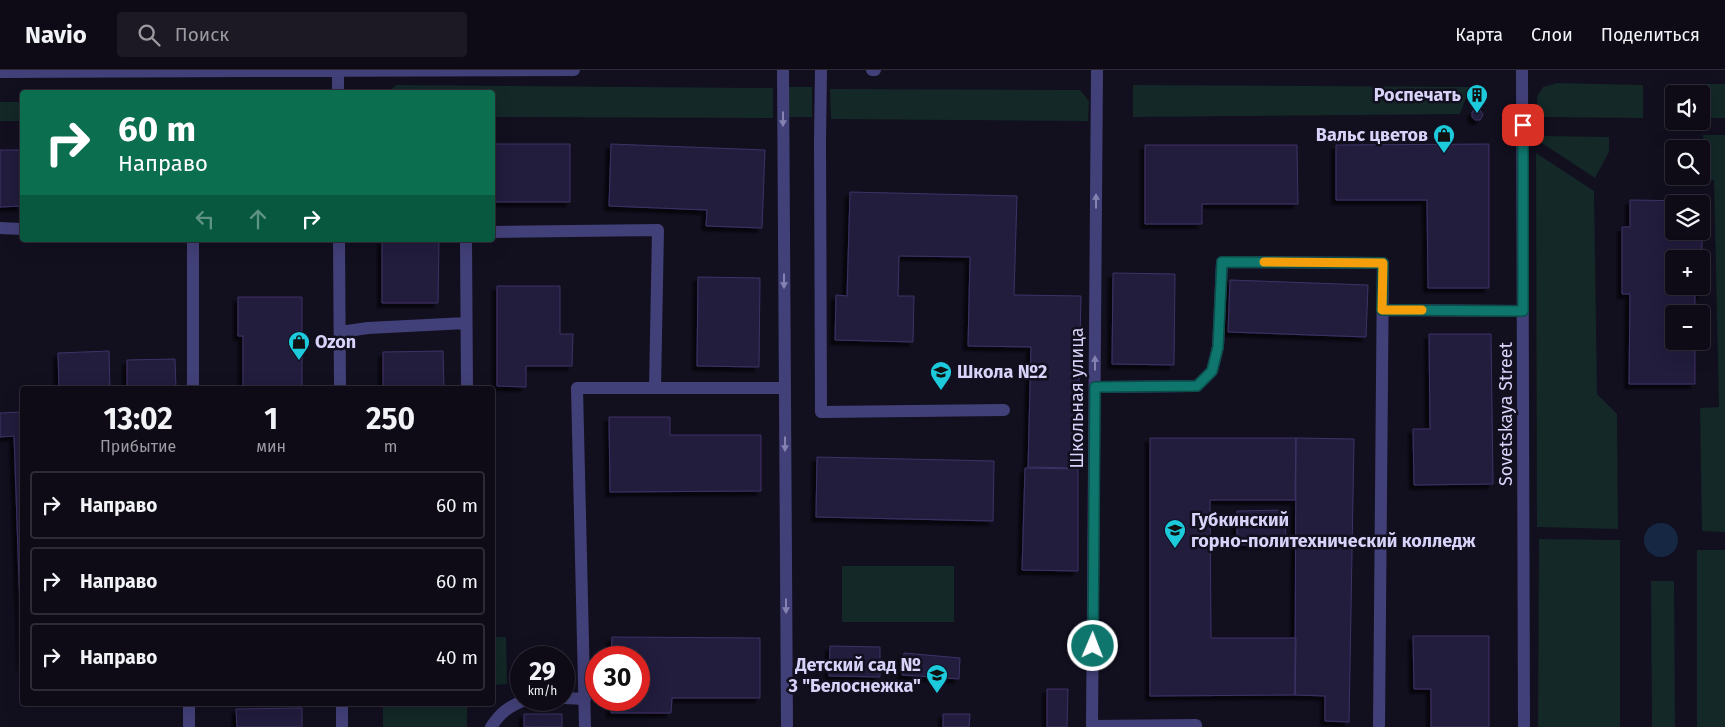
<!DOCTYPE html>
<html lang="ru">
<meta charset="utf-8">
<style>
body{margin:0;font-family:"Fira Sans",sans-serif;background:#1c1924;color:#f1f3f6;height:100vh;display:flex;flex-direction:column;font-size:19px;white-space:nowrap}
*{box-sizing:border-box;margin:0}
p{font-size:16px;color:#9b9ba1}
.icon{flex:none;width:28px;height:28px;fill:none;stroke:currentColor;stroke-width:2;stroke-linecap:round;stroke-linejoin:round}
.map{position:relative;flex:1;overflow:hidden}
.panel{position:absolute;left:20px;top:316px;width:475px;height:320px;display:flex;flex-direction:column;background:#0e0b17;border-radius:5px;box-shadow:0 5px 20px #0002,0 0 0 1px #2e2b36}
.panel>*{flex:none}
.hud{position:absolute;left:20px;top:20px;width:475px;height:152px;border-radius:5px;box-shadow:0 5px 20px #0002,0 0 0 1px #2e2b36;background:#0b6e4f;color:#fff;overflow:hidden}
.controls{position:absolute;left:1665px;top:15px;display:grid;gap:10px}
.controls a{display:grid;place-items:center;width:45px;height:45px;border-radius:5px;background:#0e0b17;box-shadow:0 5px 20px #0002,0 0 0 1px #2e2b36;font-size:25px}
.speed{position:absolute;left:510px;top:576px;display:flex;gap:10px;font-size:25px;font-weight:700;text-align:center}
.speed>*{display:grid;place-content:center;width:65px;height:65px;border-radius:50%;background:#0e0b17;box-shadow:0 5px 20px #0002,0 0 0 1px #2e2b36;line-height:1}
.speed small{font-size:12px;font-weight:400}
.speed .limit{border:8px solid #d22;background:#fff;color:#111}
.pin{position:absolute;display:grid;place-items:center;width:42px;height:42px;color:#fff;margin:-21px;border-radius:10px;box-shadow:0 2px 8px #0006}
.me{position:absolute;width:55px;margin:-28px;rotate:1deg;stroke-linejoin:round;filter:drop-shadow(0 0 4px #0008)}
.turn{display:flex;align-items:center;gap:18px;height:105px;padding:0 15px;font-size:22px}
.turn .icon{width:65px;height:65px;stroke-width:2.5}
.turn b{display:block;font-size:35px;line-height:42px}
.lanes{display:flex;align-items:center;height:48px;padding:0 15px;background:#0003;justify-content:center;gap:25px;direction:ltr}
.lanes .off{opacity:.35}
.eta{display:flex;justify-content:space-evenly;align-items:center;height:85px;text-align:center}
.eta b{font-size:30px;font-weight:700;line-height:35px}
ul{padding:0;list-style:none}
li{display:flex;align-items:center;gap:15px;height:68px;margin:0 10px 8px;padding:0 5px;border:2px solid #2e2b36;border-radius:5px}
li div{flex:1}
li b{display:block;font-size:19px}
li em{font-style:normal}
header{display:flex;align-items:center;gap:30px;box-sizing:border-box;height:70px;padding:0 25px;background:#0e0b17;border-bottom:1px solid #2e2b36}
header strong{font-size:24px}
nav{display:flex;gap:28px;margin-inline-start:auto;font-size:18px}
.search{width:350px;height:45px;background:#1c1924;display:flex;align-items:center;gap:12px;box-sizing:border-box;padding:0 18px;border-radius:5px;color:#9b9ba1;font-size:19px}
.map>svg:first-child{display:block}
.green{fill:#132827}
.water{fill:#152743}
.building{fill:#241e3d;stroke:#3d3367;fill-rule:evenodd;filter:url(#shadow)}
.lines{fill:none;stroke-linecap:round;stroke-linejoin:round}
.minor{stroke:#424078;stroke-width:12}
.oneway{fill:#8582b2}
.route-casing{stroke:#0a4d48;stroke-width:12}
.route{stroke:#0f766e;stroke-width:9}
.slow{stroke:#f59e0b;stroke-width:9}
.labels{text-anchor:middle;stroke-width:5;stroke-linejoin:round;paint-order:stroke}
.poi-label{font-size:18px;font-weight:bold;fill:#d7d3f9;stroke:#120f1f;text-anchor:end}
.street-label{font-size:18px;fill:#d7d3f9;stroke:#120f1f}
</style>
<header>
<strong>Navio</strong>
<div class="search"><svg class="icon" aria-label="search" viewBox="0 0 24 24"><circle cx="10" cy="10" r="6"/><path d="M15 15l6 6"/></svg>Поиск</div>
<nav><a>Карта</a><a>Слои</a><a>Поделиться</a></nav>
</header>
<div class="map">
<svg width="1725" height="657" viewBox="0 0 1725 657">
<defs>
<filter id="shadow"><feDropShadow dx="-4.5" dy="4.5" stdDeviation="1" flood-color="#0009"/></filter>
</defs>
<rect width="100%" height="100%" fill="#120f1f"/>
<path class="green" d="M 1557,13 L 1643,15 L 1643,48 L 1538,47 L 1537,27 L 1543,17 Z
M 1667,14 L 1725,14 L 1725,48 L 1701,48 L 1701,24 L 1674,24 L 1674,48 L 1667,48 Z
M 396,15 L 773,18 L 773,48 L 493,47 L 492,22 L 389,22 Z
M 1133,15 L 1470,17 L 1460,44 L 1133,47 Z
M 789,17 L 812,17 L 812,47 L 788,47 Z
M 830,19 L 1080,20 L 1089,31 L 1088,51 L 831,49 Z
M 0,32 L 22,32 L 22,51 L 0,51 Z
M 1703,65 L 1725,65 L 1725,462 L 1702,461 L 1700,338 L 1719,337 L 1714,110 L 1704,110 Z
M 1542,66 L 1609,67 L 1609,82 L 1595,108 L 1542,73 Z
M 1536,83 L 1594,121 L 1597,324 L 1617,344 L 1618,459 L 1537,457 Z
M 1539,469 L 1620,470 L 1620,657 L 1538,657 Z
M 1697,480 L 1725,480 L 1725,657 L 1697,657 Z
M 842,496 L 954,496 L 954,552 L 842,552 Z
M 1651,511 L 1674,511 L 1675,657 L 1652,657 Z
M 493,567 L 506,567 L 507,614 L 493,615 Z
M 383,634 L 467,634 L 467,657 L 383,657 Z"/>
<path class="water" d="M1644 470a17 17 0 1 1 34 0a17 17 0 1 1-34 0Z"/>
<path class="building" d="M 1476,39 L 1481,41 L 1483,45 L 1480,50 L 1475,50 L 1472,47 L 1472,42 Z
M 492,74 L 570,74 L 570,132 L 492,132 Z
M 611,74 L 765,80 L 762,158 L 706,156 L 707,140 L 609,136 Z
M 1489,74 L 1489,218 L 1428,218 L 1427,130 L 1336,130 L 1336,75 Z
M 1145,75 L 1297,75 L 1298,134 L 1202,134 L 1202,154 L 1145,154 Z
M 0,80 L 22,80 L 22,136 L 0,137 Z
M 850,122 L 1017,126 L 1014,225 L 1081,226 L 1077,398 L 1028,397 L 1031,277 L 968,276 L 970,187 L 899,186 L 898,226 L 914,226 L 913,272 L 835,270 L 836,225 L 847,226 Z
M 1630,130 L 1696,131 L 1696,134 L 1674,134 L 1674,161 L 1701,161 L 1702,158 L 1702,225 L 1695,225 L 1695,244 L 1674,244 L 1674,271 L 1695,271 L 1695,314 L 1629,314 L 1630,224 L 1622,224 L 1622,157 L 1630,157 ZM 1674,189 L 1701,189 L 1701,216 L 1674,216 Z
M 382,170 L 439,170 L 438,233 L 382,233 Z
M 1113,203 L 1175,204 L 1174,295 L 1112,294 Z
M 698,207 L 760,208 L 759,297 L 697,296 Z
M 1230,210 L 1368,215 L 1366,267 L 1228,262 Z
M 497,216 L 560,216 L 560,264 L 573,264 L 572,296 L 526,296 L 526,317 L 497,316 Z
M 238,227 L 302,227 L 302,319 L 243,319 L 243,266 L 238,266 Z
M 1429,264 L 1491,264 L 1493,414 L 1414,415 L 1413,359 L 1430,359 Z
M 109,281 L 110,319 L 59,319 L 58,283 Z
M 443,281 L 444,319 L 383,319 L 383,282 Z
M 175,289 L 176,319 L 127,319 L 127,290 Z
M 22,342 L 22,597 L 14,366 L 0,367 L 0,343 Z
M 609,347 L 670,347 L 670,365 L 761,365 L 761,421 L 610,422 Z
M 1150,368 L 1296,368 L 1295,430 L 1210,430 L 1211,568 L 1296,568 L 1295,625 L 1150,626 Z
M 1296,368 L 1354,369 L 1349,652 L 1325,651 L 1325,626 L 1295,625 Z
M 817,387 L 994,391 L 993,451 L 816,447 Z
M 1025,398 L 1078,399 L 1078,501 L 1022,500 Z
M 1285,440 L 1286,474 L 1237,475 L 1237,441 Z
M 1413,566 L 1489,566 L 1489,657 L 1431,657 L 1431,619 L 1414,619 Z
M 612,567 L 760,568 L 760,628 L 672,628 L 671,643 L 611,643 L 611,630 L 639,630 L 639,588 L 611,588 Z
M 830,576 L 880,577 L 880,607 L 829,606 Z
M 904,583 L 960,588 L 959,609 L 902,605 Z
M 1047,619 L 1068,619 L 1067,657 L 1047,657 Z
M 302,638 L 302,657 L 237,657 L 236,639 Z
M 524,644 L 562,644 L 562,657 L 524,657 Z
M 943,644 L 970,644 L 969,657 L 943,657 Z"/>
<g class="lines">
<path class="minor" d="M 338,0 L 338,22
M 783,0 L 787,657
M 821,0 L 820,72 L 821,342 L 1004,340
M 872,0 L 875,0
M 1522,0 L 1524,657
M 0,2 L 574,0
M 0,158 L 22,159
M 492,162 L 658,160 L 655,318
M 339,170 L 340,319
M 466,170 L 467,319
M 1382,240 L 1523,241
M 340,262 L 368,258 L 466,253
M 1095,317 L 1197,316 L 1212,301 L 1218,277 L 1222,192 L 1383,193 L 1379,657
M 193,319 L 193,170
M 564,628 L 585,629
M 189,634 L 189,657
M 342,634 L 342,657
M 1092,656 L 1196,655 L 1196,657
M 491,657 C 501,642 508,637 525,630
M 585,657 L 577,318 L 785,318
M 1092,657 L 1097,0"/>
</g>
<defs><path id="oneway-solid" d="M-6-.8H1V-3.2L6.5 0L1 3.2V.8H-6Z" transform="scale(1.25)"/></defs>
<g class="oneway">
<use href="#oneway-solid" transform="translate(783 49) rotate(90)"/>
<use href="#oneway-solid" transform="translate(1096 131) rotate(-90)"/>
<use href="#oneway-solid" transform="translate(784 211) rotate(90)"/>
<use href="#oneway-solid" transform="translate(1095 293) rotate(-90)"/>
<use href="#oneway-solid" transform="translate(785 374) rotate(90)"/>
<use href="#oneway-solid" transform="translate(786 536) rotate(90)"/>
</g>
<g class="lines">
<g class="route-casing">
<path id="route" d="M 1093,576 L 1095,317 L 1197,316 L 1212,301 L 1218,277 L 1222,192 L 1383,193 L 1382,240 L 1523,241 L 1523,55"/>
</g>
<use href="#route" class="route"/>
<path class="slow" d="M 1264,192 L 1383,193 L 1382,240 L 1422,240"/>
</g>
<defs>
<g id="building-pin" transform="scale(1.125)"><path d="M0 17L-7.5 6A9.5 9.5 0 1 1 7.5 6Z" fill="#1ccadc" stroke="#120f1f"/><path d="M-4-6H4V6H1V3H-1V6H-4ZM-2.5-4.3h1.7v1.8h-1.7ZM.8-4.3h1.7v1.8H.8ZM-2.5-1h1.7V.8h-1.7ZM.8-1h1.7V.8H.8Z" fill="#111"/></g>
<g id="shop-pin" transform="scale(1.125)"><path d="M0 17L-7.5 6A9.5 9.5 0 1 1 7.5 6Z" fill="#1ccadc" stroke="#120f1f"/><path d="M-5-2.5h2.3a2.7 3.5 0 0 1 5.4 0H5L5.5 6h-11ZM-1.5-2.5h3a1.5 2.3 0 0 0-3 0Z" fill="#111"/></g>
<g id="school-pin" transform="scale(1.125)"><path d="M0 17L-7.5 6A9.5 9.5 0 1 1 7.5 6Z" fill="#1ccadc" stroke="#120f1f"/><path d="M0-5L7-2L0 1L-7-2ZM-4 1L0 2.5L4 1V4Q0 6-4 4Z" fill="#111"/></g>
<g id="university-pin" transform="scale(1.125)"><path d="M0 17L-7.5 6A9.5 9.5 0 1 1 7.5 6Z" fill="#1ccadc" stroke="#120f1f"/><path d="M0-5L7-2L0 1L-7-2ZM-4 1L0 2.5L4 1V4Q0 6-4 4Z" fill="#111"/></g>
</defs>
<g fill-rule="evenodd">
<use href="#building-pin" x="1477" y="25"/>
<use href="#shop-pin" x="1444" y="65"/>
<use href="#shop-pin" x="299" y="272"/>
<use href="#school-pin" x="941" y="302"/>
<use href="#university-pin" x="1175" y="460"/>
<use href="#school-pin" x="937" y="605"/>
</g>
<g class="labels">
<g class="poi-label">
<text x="1461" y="31">Роспечать</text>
<text x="1428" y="71">Вальс цветов</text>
<text x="315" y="278" text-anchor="start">Ozon</text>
<text x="957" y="308" text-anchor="start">Школа №2</text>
<text x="1191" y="456" text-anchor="start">Губкинский<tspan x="1191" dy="21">горно-политехнический колледж</tspan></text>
<text x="921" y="601">Детский сад №<tspan x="921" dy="21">3 "Белоснежка"</tspan></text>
</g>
<g class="street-label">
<text transform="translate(1077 328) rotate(-90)" y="6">Школьная улица</text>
<text transform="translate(1506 344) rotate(-90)" y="6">Sovetskaya Street</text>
</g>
</g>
</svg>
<div class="controls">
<a><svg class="icon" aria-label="sound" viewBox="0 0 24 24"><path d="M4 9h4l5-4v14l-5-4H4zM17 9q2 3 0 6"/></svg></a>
<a><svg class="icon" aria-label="search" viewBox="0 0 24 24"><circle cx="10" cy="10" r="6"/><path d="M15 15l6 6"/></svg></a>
<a><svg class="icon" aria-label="layers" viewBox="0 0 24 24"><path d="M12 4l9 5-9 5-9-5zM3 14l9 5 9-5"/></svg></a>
<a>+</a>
<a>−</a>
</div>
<div class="speed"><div>29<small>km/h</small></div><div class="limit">30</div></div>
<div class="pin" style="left:1523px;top:55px;background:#d93025"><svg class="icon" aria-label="arrive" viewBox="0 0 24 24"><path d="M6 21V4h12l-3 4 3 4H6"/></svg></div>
<svg class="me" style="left:1093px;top:576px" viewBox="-20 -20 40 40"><circle r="17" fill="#0f766e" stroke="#fff" stroke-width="3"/><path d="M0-11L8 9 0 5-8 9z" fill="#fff"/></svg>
<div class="hud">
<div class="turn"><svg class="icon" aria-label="right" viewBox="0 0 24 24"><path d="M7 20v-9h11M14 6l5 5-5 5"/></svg><div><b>60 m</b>Направо</div></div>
<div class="lanes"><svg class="icon off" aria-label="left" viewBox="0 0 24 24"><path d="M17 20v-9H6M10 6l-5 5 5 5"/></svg><svg class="icon off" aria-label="ahead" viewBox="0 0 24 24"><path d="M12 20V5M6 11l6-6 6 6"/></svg><svg class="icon" aria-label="right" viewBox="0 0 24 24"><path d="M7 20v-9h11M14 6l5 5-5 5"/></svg></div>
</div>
<section class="panel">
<div class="eta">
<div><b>13:02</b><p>Прибытие</p></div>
<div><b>1</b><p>мин</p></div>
<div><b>250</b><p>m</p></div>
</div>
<ul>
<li><svg class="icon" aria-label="right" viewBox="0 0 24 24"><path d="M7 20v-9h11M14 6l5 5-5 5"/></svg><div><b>Направо</b></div><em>60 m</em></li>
<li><svg class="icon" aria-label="right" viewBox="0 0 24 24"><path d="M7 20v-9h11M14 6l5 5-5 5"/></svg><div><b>Направо</b></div><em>60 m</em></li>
<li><svg class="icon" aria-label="right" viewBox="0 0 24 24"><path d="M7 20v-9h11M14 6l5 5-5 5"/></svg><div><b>Направо</b></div><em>40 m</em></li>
</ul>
</section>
</div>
